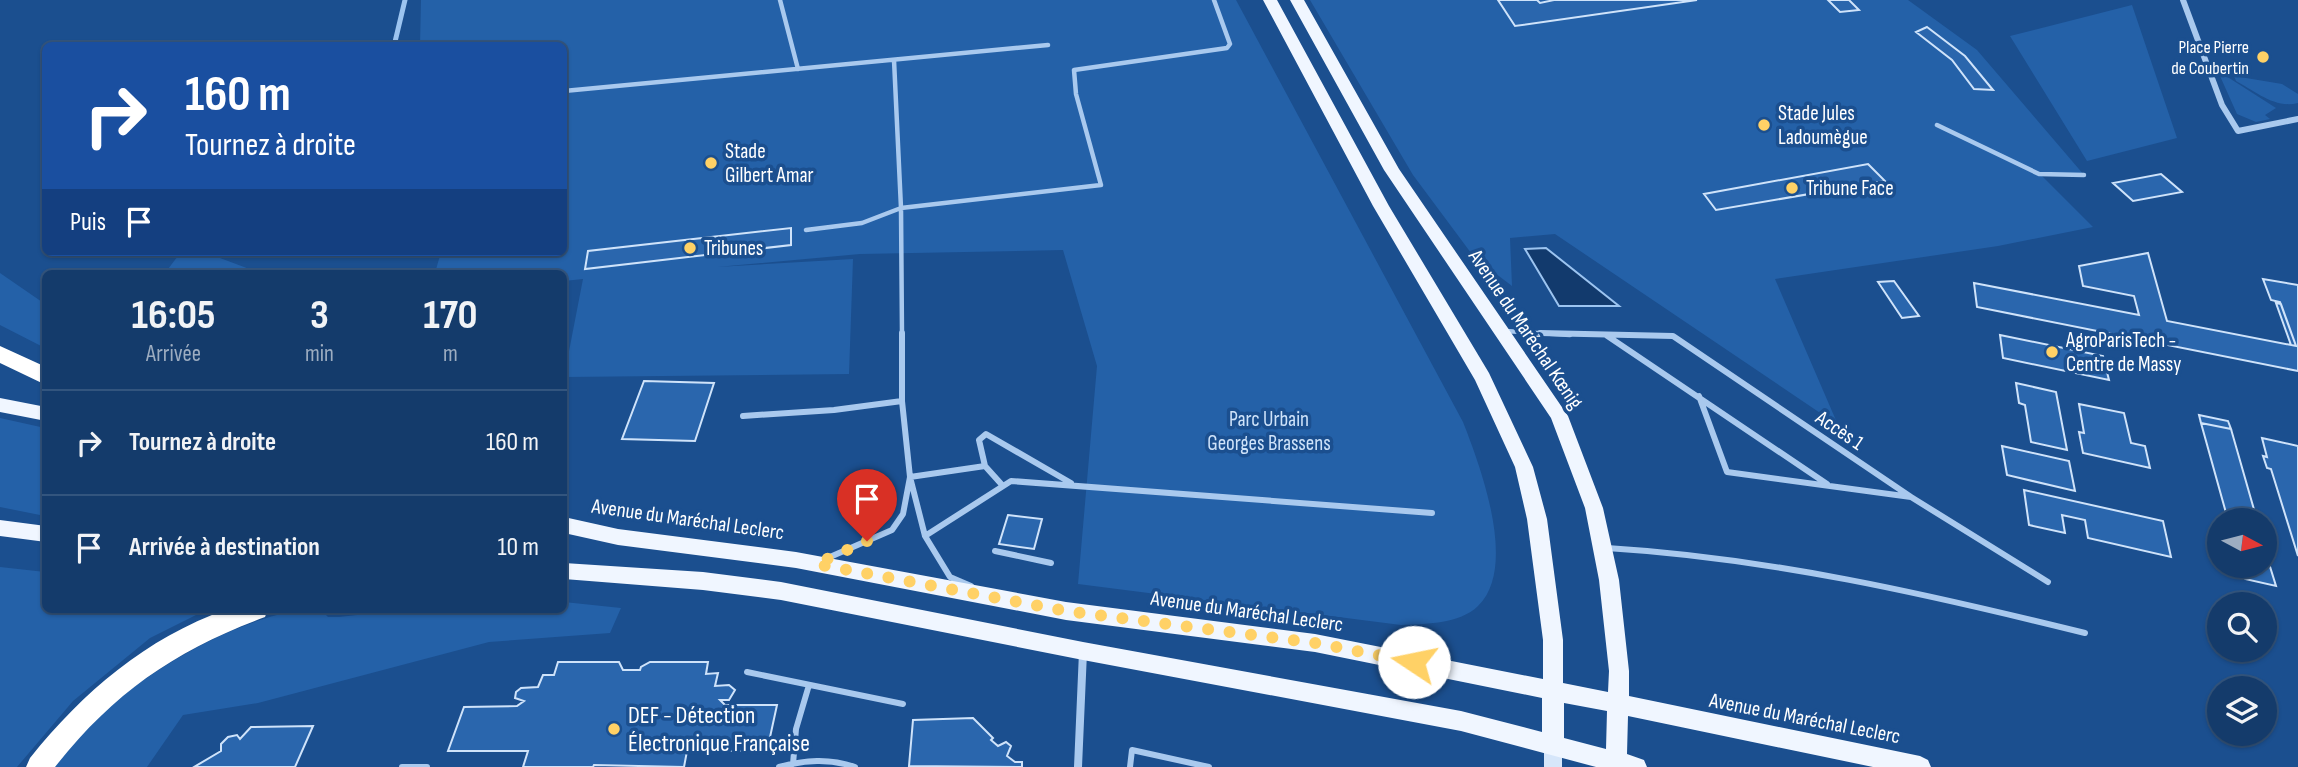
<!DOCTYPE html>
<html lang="fr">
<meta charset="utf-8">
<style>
body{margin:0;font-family:"Sofia Sans Condensed",sans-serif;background:#1d4271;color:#f1f3f6;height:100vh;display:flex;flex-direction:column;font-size:26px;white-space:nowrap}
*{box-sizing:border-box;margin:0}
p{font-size:23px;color:#9dadc1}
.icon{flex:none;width:38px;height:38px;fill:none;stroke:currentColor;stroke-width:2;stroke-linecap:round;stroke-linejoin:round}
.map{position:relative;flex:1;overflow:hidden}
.details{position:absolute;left:42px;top:270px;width:525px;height:343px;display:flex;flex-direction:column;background:#143b6b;border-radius:10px;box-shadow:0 2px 5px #0004,0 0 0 2px #33557e}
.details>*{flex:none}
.banner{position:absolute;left:42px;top:42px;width:525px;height:214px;border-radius:10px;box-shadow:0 2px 5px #0004,0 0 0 2px #33557e;background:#1a4fa0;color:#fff;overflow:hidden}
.needle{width:46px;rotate:97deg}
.buttons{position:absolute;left:2207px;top:508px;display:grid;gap:14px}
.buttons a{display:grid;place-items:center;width:70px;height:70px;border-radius:50%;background:#143b6b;box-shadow:0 2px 5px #0004,0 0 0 2px #33557e;font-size:35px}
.pin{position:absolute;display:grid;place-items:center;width:60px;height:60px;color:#fff;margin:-72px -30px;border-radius:50% 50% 50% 0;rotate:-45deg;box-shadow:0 0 7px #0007}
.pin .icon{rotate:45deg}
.me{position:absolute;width:77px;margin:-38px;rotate:281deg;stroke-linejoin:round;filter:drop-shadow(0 0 5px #0008)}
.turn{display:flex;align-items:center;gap:24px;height:147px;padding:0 28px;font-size:32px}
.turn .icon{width:91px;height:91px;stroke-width:2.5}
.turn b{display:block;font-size:49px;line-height:60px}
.then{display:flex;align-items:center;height:66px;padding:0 28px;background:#0003;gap:14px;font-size:26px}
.eta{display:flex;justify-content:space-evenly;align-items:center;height:119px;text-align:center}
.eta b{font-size:42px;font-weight:700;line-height:49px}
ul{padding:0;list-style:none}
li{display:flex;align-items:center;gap:21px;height:105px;padding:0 28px;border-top:2px solid #33557e}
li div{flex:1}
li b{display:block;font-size:26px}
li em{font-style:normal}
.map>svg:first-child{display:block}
.green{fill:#2461a8}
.water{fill:#123a6d;stroke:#9cc4f0;stroke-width:2}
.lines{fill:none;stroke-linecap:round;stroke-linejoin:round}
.stream{stroke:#9cc4f0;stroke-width:5}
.building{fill:#2a66ad;stroke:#cfe3fa;stroke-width:2}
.lane-far1{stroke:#a9c9ee;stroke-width:4.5}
.lane{stroke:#a9c9ee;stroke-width:6}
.street-far1{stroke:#a9c9ee;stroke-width:6}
.street{stroke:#a9c9ee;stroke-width:8}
.secondary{fill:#d6e6fa;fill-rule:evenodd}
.primary{fill:#f0f6ff;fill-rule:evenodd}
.highway{fill:#fff;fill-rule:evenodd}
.route{stroke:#ffd166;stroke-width:12;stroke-dasharray:0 21.6}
.poi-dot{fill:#ffd166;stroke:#1b4f8f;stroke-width:2.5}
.labels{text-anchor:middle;stroke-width:7;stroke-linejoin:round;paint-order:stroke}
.far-poi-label{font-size:18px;fill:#fff;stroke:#1b4f8f;text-anchor:end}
.poi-label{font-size:21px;fill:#fff;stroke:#1b4f8f;text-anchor:start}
.street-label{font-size:21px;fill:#fff;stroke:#1b4f8f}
.park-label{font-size:21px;fill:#cfe3fa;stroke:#1b4f8f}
.near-poi-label{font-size:24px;fill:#fff;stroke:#1b4f8f;text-anchor:start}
</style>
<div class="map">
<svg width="2298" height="767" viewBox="0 0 2298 767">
<rect width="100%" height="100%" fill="#1b4f8f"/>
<path class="green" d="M 421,0 L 1236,0 L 1463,422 C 1481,468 1518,567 1478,606 C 1460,624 1424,624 1401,625 L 1078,584 L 1097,366 L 1063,250 L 860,254 L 717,267 L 853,259 L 849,374 L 564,377 L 583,279 L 564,281 L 564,273 L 435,273 L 441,252 L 564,252 L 564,46 L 420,46 Z
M 1310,0 L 1908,0 L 1977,50 L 2084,175 L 2040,174 L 2093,227 L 1998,246 L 1775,279 L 1838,425 L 1555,234 L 1510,238 L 1512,286 L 1474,257 L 1413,175 Z
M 2132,5 L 2177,138 L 2087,161 L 2010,36 Z
M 2220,76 L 2226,76 L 2276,108 L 2265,115 L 2270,119 L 2256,122 L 2237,114 Z
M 2234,76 L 2282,84 L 2298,94 L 2298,103 C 2275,109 2255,91 2236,81 Z
M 181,252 L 204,252 L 260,273 L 165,273 Z
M 0,273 L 45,304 L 45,348 L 0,325 Z
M 0,418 L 45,428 L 45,516 L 0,507 Z
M 0,567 L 45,572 L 46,609 L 208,609 L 150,638 L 73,701 L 17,767 L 0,767 Z
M 564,602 L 621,608 L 610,633 L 489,642 L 258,703 L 183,715 L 147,767 L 54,767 C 67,752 78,734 92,721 C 144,672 248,609 320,609 L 328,617 L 339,617 L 411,609 L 564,609 Z"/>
<path class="water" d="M 1546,248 L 1619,306 L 1559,306 L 1525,249 Z"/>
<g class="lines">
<path class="stream" d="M 394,46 L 405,0"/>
</g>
<path class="building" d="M 1498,0 L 1537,0 L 1540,3 L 1554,0 L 1697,0 L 1515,26 Z
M 1828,0 L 1849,0 L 1859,10 L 1840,12 Z
M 1927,27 L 1965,56 L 1993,90 L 1974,89 L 1952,60 L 1916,32 Z
M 1868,164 L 1885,181 L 1716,210 L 1704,194 Z
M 2161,174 L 2182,192 L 2133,201 L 2113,183 Z
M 791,228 L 791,245 L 585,269 L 588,251 Z
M 2148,253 L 2167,321 L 2296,346 L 2280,302 L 2271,300 L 2263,279 L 2298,285 L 2298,371 L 1977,307 L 1974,283 L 2139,315 L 2134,296 L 2083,286 L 2079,266 Z
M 1894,281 L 1919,316 L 1902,318 L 1878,282 Z
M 2276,303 L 2281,304 L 2296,346 L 2291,345 Z
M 2000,335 L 2103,356 L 2109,380 L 2003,358 Z
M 644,381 L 714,383 L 695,441 L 622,439 Z
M 2016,383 L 2056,392 L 2067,450 L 2031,442 L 2025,405 L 2019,403 Z
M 2079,404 L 2124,413 L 2131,443 L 2145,446 L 2150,468 L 2083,453 L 2079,432 L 2084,433 Z
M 2199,415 L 2228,421 L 2231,429 L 2201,423 Z
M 2201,423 L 2231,429 L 2257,520 L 2228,520 Z
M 2262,438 L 2298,446 L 2298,556 L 2271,469 L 2267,468 L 2263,456 L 2267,457 Z
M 2002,446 L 2069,461 L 2075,491 L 2007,475 Z
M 2024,490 L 2163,521 L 2171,557 L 2088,538 L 2085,520 L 2062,515 L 2065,533 L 2029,525 Z
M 1008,515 L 1042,519 L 1034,549 L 999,544 Z
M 2264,556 L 2267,557 L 2276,586 L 2245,579 L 2242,565 L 2264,565 Z
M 558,662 L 619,662 L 623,670 L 640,670 L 641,667 L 650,662 L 708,662 L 706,674 L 718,673 L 715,686 L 729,685 L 735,690 L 729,700 L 720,700 L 725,705 L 777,705 L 767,751 L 687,751 L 684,767 L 594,765 L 593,767 L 523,767 L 528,751 L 448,751 L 464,707 L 517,706 L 524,701 L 515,698 L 516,692 L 521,688 L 538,687 L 543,675 L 554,675 Z
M 973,718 L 993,738 L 991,740 L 998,746 L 1006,742 L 1011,746 L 1007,756 L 1015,762 L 1022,762 L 1022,767 L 909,766 L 913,720 Z
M 313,726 L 295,767 L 194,767 L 221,751 L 221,744 L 228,737 L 237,735 L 240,739 L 251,727 Z"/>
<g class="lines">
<path class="lane-far1" d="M 780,0 L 798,69
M 894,60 L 901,208 L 902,335
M 564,91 L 1048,45
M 1937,125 L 2039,174 L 2084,175
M 806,230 L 862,223 L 901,208 L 1101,185 L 1076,94 L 1074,70 L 1227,48 L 1230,44 L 1214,0
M 1505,331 L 1570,335"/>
<path class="lane" d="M 1540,333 L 1673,336 L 1911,497 L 1727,472 L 1699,396
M 1606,335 L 1827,484
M 743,416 L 834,410 L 902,401
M 1003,486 L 985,466 L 979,440 L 986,434 L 1071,483
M 1911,497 L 2048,582
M 925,536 L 1011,481 L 1432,513
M 1607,548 C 1770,558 1927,594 2085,633
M 995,551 L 1051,563
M 823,560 L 892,530 L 903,514 L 910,477 L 902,401 L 902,333
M 971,586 L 950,577 L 925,536 L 910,477 L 985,466
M 747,672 L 903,704
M 793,764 L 796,729 L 809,685
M 402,767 L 427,767
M 779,767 C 805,760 829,758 855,767
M 1130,767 L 1132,750 L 1209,767"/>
<path class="street-far1" d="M 2183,0 L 2222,105 L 2238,131 L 2298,119"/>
<path class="street" d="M 1078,767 L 1083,652"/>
<path class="secondary" d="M 1553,737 L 1559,739 L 1562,745 L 1562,767 L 1544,767 L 1544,745 L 1547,739 Z"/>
<path class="primary" d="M 1263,0 L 1277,0 L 1389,206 L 1489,373 L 1533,467 L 1547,519 L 1563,640 L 1563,683 L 1608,692 L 1609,671 L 1599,580 L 1585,508 L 1551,418 L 1384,170 L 1290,0 L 1304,0 L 1399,169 L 1568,416 L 1603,508 L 1619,580 L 1629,671 L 1629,696 L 1920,756 L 1928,760 L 1931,767 L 1873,767 L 1628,716 L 1627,754 L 1644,760 L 1647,767 L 1596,767 L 1461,731 L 1083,660 L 781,600 L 703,590 L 564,579 L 564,563 L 703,572 L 781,582 L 1083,642 L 1461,711 L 1542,732 L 1542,698 L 1315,652 L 1066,620 L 796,568 L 618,545 L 564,533 L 564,517 L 618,529 L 796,552 L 1066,602 L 1315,634 L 1543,679 L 1543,640 L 1527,519 L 1515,467 L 1475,380 L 1373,206 ZM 1564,703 L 1607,711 L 1606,749 L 1564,738 Z
M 0,398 L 46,407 L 46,421 L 0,412 Z
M 0,520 L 46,526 L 46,542 L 0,536 Z"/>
<path class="highway" d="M 0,346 L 46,367 L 46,385 L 0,363 Z
M 227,609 L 268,609 L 265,617 C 176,650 114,692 55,767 L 26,767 L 30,758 C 84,691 145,639 227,609 Z"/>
</g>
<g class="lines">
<path class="route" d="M 867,541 L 816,564 L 1066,611 L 1315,643 L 1414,662"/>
</g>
<g class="poi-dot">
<circle cx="2263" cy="57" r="7"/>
<circle cx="1764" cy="125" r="7"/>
<circle cx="711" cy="163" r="7"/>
<circle cx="1792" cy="188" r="7"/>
<circle cx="690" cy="248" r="7"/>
<circle cx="2052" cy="352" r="7"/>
<circle cx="614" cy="729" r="7"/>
</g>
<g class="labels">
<g class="far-poi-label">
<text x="2249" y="53">Place Pierre<tspan x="2249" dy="21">de Coubertin</tspan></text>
</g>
<g class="poi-label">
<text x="1778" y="120">Stade Jules<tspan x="1778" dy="24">Ladoumègue</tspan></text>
<text x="725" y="158">Stade<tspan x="725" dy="24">Gilbert Amar</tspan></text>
<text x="1806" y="195">Tribune Face</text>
<text x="704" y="255">Tribunes</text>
<text x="2066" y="347">AgroParisTech -<tspan x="2066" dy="24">Centre de Massy</tspan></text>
</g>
<g class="street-label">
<text transform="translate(1526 329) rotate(56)" y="7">Avenue du Maréchal Kœnig</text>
<text transform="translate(1840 430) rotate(34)" y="7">Accès 1</text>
<text transform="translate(688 519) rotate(8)" y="7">Avenue du Maréchal Leclerc</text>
<text transform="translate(1247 611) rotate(8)" y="7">Avenue du Maréchal Leclerc</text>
<text transform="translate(1805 718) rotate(11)" y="7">Avenue du Maréchal Leclerc</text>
</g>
<g class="park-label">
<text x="1269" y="426">Parc Urbain<tspan x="1269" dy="24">Georges Brassens</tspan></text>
</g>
<g class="near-poi-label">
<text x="628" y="723">DEF - Détection<tspan x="628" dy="28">Électronique Française</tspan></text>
</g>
</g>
</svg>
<div class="buttons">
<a><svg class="needle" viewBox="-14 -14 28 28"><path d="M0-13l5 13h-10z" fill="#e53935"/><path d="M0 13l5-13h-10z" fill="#9dadc1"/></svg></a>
<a><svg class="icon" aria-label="search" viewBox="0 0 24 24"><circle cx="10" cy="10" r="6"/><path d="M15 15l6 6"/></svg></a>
<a><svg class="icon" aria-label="layers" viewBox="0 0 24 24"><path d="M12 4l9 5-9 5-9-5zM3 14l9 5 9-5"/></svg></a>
</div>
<div class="pin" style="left:867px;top:541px;background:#d93025"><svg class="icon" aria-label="arrive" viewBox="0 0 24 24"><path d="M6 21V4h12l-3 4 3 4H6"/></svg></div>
<svg class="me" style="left:1414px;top:662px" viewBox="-20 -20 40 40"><circle r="19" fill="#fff"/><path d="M0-13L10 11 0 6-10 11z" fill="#ffd166"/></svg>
<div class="banner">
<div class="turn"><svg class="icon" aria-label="right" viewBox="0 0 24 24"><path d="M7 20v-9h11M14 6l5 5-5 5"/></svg><div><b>160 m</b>Tournez à droite</div></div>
<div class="then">Puis<svg class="icon" aria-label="arrive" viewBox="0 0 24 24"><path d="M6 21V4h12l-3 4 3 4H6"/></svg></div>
</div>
<section class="details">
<div class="eta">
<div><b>16:05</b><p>Arrivée</p></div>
<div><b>3</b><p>min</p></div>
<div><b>170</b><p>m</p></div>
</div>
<ul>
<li><svg class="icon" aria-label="right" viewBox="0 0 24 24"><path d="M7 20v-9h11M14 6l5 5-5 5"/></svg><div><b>Tournez à droite</b></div><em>160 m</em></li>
<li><svg class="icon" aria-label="arrive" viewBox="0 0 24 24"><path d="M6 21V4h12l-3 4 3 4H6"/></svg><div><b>Arrivée à destination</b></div><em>10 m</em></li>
</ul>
</section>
</div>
